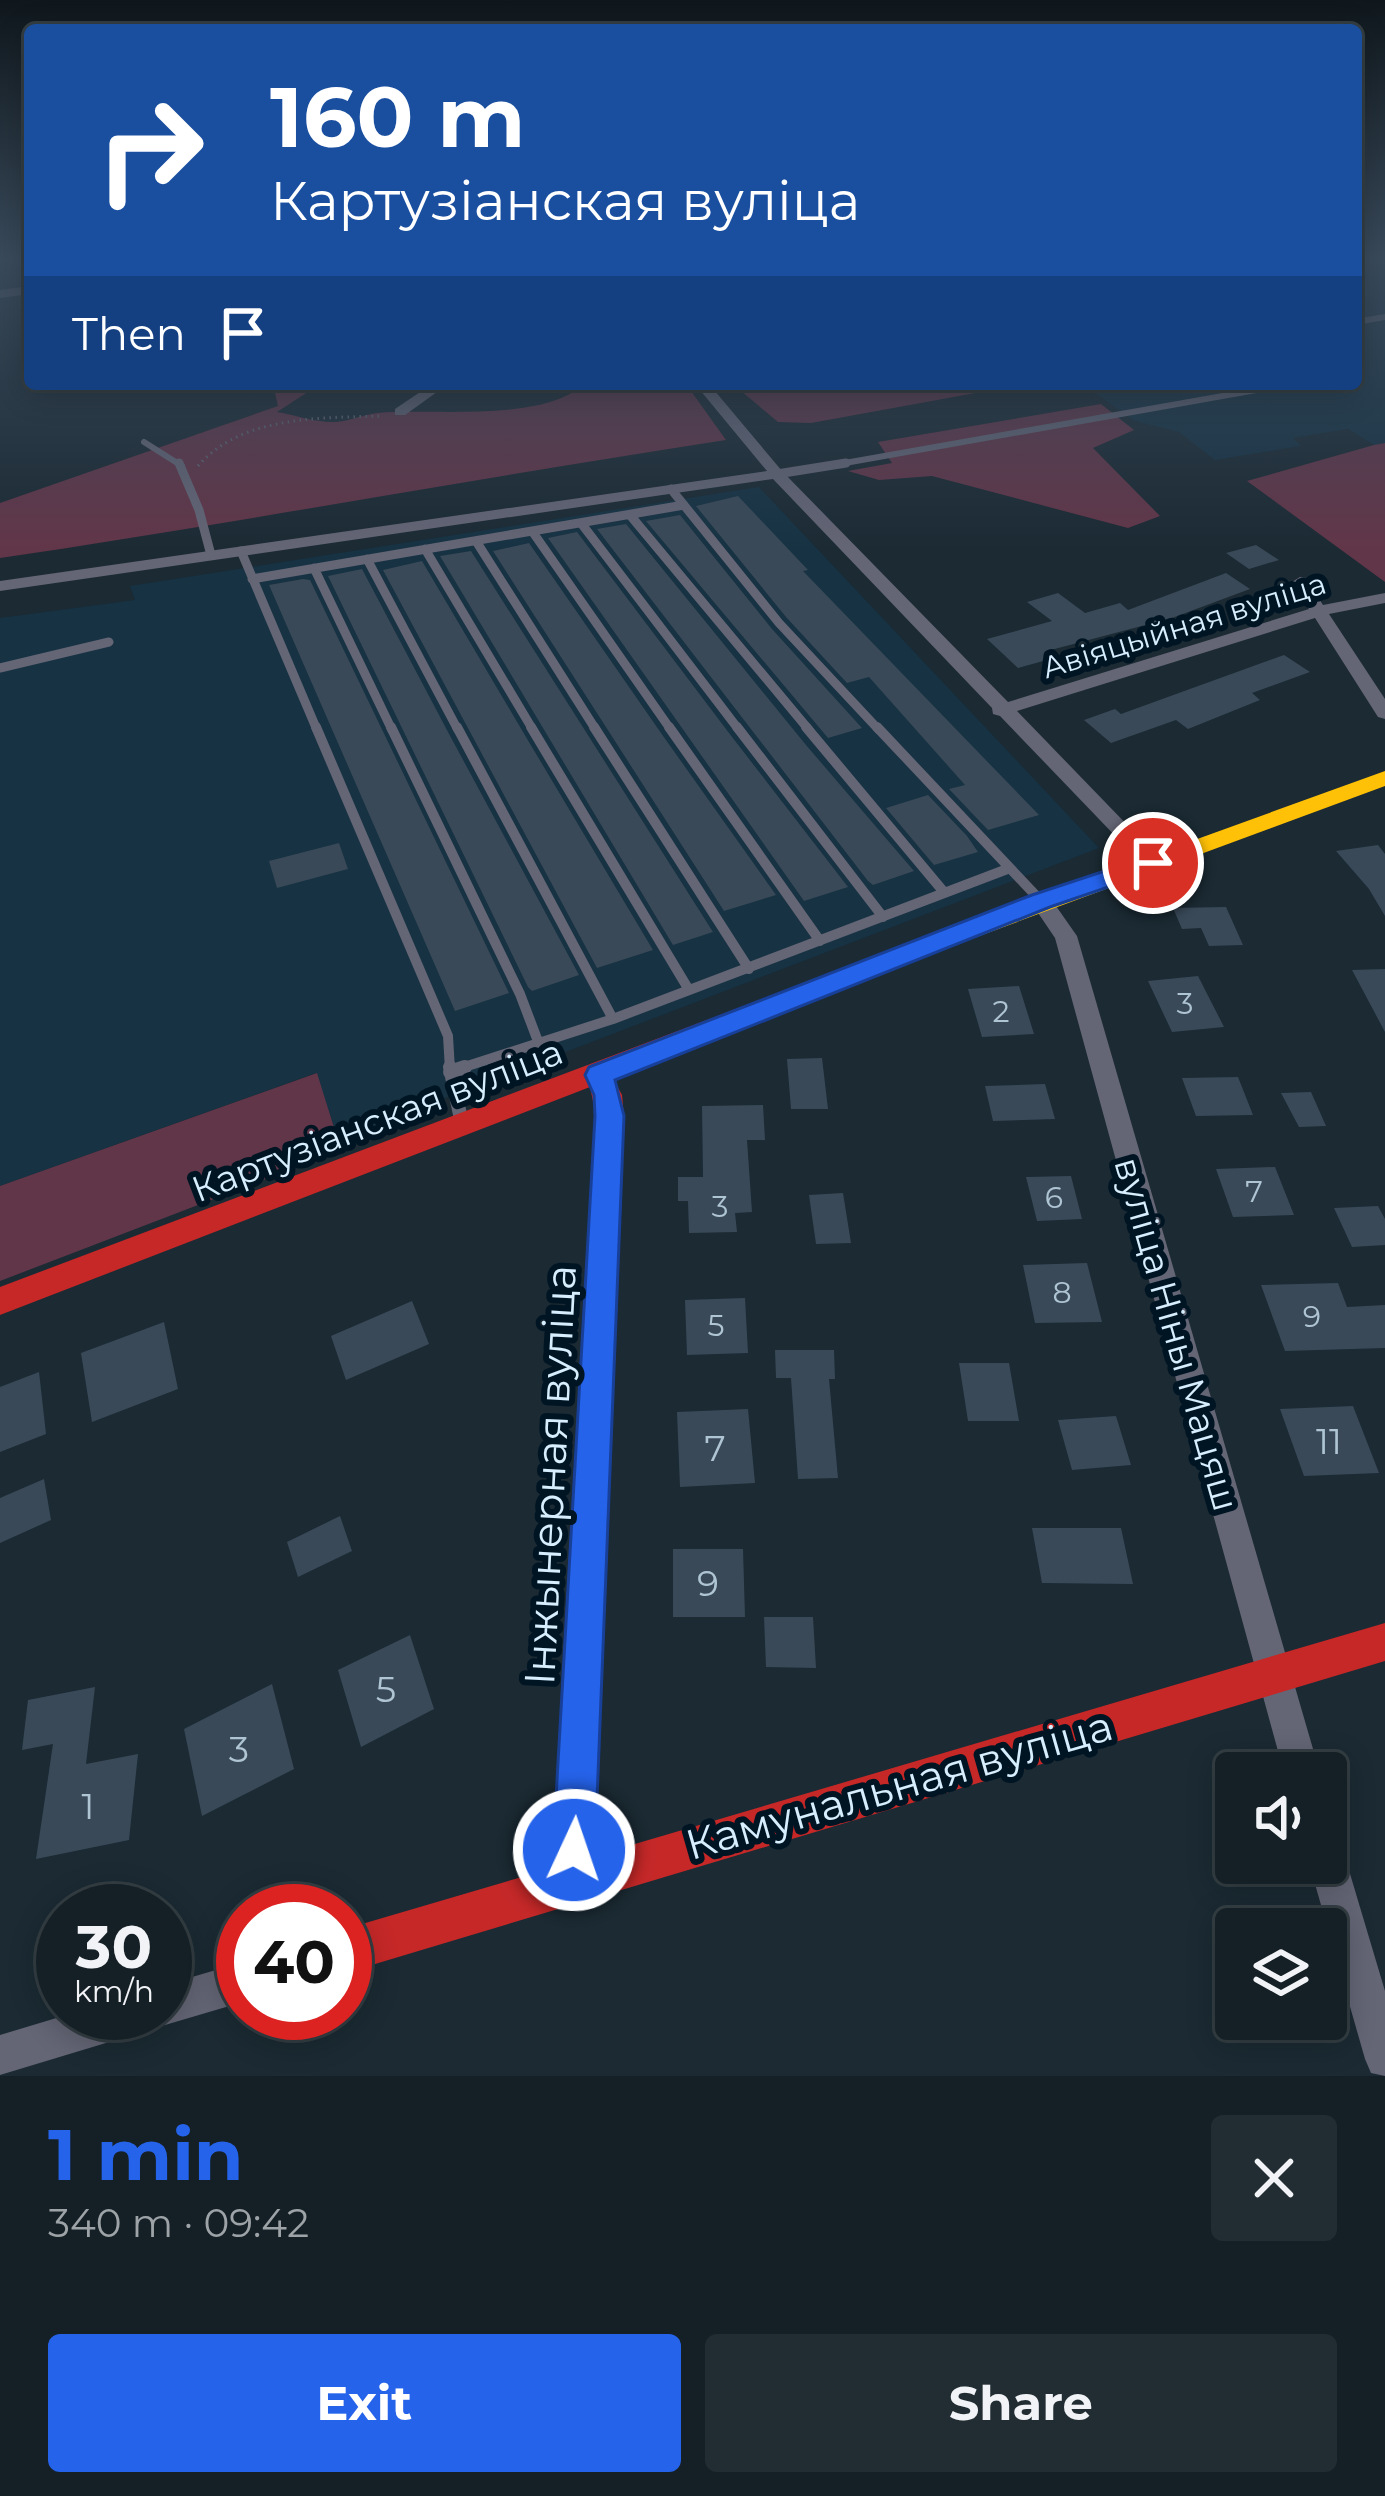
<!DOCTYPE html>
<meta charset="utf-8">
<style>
body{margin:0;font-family:Montserrat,sans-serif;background:#212d32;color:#f1f3f6;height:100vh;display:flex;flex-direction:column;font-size:45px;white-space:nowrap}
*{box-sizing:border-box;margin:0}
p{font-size:39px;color:#9da3a7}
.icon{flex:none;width:66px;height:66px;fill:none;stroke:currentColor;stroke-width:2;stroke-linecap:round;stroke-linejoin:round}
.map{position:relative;height:2076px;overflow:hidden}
.panel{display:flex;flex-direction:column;background:#142026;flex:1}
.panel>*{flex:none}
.banner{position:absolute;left:24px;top:24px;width:1338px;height:366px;border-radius:12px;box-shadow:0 6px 30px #0003,0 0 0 3px #333e43;background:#1a4fa0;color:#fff;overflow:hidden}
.buttons{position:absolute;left:1215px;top:1752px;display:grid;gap:24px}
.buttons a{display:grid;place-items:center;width:132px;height:132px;border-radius:12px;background:#142026;box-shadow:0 6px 30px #0003,0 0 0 3px #333e43;font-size:60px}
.speed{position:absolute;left:36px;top:1884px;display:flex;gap:24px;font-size:60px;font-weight:700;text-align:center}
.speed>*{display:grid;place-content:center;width:156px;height:156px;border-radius:50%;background:#142026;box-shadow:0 6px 30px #0003,0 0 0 3px #333e43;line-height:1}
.speed small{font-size:30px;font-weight:400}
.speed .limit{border:18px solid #d22;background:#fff;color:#111}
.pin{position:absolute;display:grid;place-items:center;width:102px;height:102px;color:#fff;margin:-51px;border:6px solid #fff;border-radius:50%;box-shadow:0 3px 12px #0007}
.me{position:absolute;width:132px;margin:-66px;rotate:3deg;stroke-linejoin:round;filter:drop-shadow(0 0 9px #0008)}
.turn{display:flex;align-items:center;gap:42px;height:252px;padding:0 48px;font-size:54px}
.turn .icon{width:156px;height:156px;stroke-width:2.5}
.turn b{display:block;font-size:84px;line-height:102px}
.then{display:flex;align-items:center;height:114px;padding:0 48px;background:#0003;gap:24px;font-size:45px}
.round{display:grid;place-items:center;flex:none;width:126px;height:126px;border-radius:12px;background:#212d32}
.overview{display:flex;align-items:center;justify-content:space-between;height:204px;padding:0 48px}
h1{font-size:72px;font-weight:700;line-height:90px;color:#2563eb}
.button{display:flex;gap:24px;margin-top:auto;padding:24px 48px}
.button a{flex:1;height:138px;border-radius:12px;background:#2563eb;color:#fff;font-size:48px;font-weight:700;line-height:138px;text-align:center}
.button a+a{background:#212d32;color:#f1f3f6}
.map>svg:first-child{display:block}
.built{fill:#163243}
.green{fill:#623649}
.building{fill:#394958}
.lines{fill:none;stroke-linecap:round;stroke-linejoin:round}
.path{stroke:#5f6470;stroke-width:3;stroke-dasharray:1.5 4.5;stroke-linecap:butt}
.lane-far3{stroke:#646575;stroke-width:6}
.lane-far2{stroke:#646575;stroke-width:9}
.lane-far1{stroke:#646575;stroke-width:10}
.lane{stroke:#646575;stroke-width:14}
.street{fill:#646575;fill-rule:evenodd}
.slow{fill:#ffc107;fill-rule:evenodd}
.jam{fill:#c62828;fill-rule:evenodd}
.route{fill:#2563eb;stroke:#184099;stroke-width:3}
.labels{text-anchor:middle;stroke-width:12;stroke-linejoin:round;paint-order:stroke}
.far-street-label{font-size:30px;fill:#d6eefe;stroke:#001523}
.number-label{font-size:30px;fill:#afc5d4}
.street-label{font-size:36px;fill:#d6eefe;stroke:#001523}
.near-number-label{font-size:36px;fill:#afc5d4}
.near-street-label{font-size:42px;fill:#d6eefe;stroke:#001523}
</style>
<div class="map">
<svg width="1385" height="2076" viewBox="0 0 1385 2076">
<rect width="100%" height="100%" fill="#1b2a33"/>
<path class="built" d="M 1356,260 L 1385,260 L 1385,443 L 1374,445 L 1348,429 L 1293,438 L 1301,446 L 1215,460 L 1179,432 L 1135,421 L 1082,384 L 1356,384 Z
M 759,487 L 1099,848 L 338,1139 L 316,1073 L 0,1186 L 0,618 L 135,600 L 130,586 Z"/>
<path class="green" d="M 273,384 L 320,384 L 277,412 C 295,415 314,422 332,422 C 347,422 362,415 377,413 C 432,408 542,423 584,384 L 686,384 L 726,440 C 484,477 243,522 0,558 L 0,503 L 278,406 Z
M 733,384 L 1025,384 L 811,423 L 778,422 Z
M 1101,404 L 1134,430 L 1093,448 L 1160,516 L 1128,528 L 932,476 L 879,480 L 848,471 L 892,463 L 878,442 Z
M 1385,443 L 1385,582 L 1247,481 L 1374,445 Z
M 317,1073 L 341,1150 L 0,1281 L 0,1186 Z"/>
<path class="building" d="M 738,496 L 808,570 L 803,571 L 1039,815 L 988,830 L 949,789 L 965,785 L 869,677 L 847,683 L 786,617 L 696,506 Z
M 680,515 L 772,629 L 862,728 L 828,738 L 646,521 Z
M 626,524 L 806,745 L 914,871 L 873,885 L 868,881 L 597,529 Z
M 577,532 L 729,733 L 848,887 L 804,901 L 548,538 Z
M 529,543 L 661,733 L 776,895 L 724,911 L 493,551 Z
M 1256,545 L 1279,560 L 1249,569 L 1226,553 Z
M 471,551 L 586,732 L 713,932 L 673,945 L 440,556 Z
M 422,561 L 523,732 L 653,950 L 597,968 L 383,570 Z
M 362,569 L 448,732 L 579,975 L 532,991 L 528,987 L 328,576 Z
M 1226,573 L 1250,589 L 1172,618 L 1047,651 L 1054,658 L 1018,668 L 987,639 L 1052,621 L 1027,602 L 1058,593 L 1085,613 L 1120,603 L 1128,610 Z
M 303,579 L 310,580 L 509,993 L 455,1011 L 269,585 Z
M 1284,655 L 1310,672 L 1252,693 L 1260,700 L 1188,729 L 1176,720 L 1111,743 L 1084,720 L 1115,709 L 1121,714 Z
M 928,795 L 967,836 L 978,852 L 934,865 L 886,808 Z
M 339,843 L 348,869 L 277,888 L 269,861 Z
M 1378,845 L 1385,854 L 1385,916 L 1369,889 L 1336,851 Z
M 1226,907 L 1243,945 L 1209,946 L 1201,928 L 1182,929 L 1173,908 Z
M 1385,969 L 1385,1032 L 1352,970 Z
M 1198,976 L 1224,1027 L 1172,1032 L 1148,981 Z
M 1019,986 L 1034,1034 L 982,1037 L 968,989 Z
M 822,1058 L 828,1109 L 791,1109 L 787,1059 Z
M 1238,1077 L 1253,1115 L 1196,1116 L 1182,1078 Z
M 1045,1084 L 1055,1119 L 993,1121 L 985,1086 Z
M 1311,1092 L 1326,1126 L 1299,1127 L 1281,1093 Z
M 763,1105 L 765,1140 L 747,1140 L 752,1212 L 735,1213 L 737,1232 L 689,1233 L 688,1201 L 678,1201 L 678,1177 L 703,1177 L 702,1106 Z
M 1275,1167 L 1294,1215 L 1233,1217 L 1216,1169 Z
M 1071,1176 L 1082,1219 L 1037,1221 L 1026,1177 Z
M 843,1193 L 851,1243 L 816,1244 L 809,1195 Z
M 1378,1206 L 1385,1219 L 1385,1245 L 1352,1247 L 1334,1208 Z
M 1087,1263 L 1102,1322 L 1035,1323 L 1023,1265 Z
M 1338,1283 L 1347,1307 L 1385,1305 L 1385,1348 L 1285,1351 L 1261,1285 Z
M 745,1298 L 748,1353 L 687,1355 L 685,1300 Z
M 412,1301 L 429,1344 L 346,1380 L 331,1336 Z
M 164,1322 L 178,1389 L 92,1422 L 81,1353 Z
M 775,1350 L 834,1350 L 835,1379 L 829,1379 L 838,1478 L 798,1479 L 791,1378 L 776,1378 Z
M 959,1363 L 1009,1363 L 1019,1421 L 968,1421 Z
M 39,1372 L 46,1434 L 0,1452 L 0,1387 Z
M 1353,1406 L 1379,1473 L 1304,1476 L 1280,1409 Z
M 748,1409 L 755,1483 L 680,1487 L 677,1412 Z
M 1116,1416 L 1131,1465 L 1072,1470 L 1058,1420 Z
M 44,1479 L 51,1520 L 0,1543 L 0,1498 Z
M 340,1516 L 352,1551 L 298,1577 L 287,1542 Z
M 1032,1528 L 1121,1528 L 1133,1584 L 1042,1583 Z
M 673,1549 L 743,1549 L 745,1617 L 673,1617 Z
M 764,1617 L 813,1617 L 816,1668 L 766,1667 Z
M 410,1635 L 434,1709 L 361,1747 L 338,1670 Z
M 272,1684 L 294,1769 L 202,1816 L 184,1729 Z
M 95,1687 L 86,1764 L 138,1754 L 129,1840 L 36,1859 L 53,1744 L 22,1750 L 28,1700 Z"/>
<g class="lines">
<path class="path" d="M 198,466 C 242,415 321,418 383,416"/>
<path class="lane-far3" d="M 1356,322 L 1385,317
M 144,442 L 182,466
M 828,466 L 1290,384"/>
<path class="lane-far2" d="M 179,463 L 199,510 L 211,555
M 777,474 L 846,463
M 671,489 L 779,623 L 879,730
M 630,515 L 809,730
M 581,523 L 739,730
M 532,531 L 671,730
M 476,541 L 596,730
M 425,549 L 533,730
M 241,551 L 317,730
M 367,559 L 458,730
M 314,568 L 392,730
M 252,579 L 684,505
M 0,668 L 109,642"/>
<path class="lane-far1" d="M 316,727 L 448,1036 L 450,1070
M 391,727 L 520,994 L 539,1044
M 457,727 L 613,1019 L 1010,868
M 531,727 L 689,990
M 594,727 L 749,969
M 669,727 L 820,941
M 737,727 L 883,917
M 806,727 L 943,891
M 877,727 L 1041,901
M 455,1070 L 613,1019"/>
<path class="lane" d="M 450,1067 L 462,1124
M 450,1072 L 465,1067"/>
<path class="street" d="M 30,286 L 30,294 L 0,298 L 0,290 Z
M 432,384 L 448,384 L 405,415 L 395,415 L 395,409 Z
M 695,384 L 709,384 L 782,471 L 1008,702 L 1309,609 L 1292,582 L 1300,577 L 1306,578 L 1323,605 L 1385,593 L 1385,603 L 1329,614 L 1385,699 L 1385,719 L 1378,717 L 1315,618 L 1017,711 L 1164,863 L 1160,868 L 1146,868 L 1000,716 L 993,714 L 992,708 L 773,479 L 0,591 L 0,581 L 767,471 Z
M 1041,893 L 1049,896 L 1077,936 L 1320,1773 L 1284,1773 L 1055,938 L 1030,901 Z
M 1326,1838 L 1339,1844 L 1345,1857 L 1385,1991 L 1385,2076 L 1371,2073 L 1365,2059 L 1309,1863 L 1326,1863 Z
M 243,1962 L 243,2002 L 165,2025 L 156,2021 L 153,2027 L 139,2033 L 0,2075 L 0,2035 L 73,2013 L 165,2013 L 165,1985 Z"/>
<path class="slow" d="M 1385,771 L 1385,786 L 925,956 L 916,959 L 903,950 L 907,944 Z"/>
<path class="jam" d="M 916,941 L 929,950 L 925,956 L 613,1078 L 622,1095 L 624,1116 L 594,1856 L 1385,1623 L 1385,1661 L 345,1973 L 345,1929 L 552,1868 L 596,1116 L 590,1087 L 0,1315 L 0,1287 Z"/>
</g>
<linearGradient id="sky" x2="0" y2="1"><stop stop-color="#0f171c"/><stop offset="0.47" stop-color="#394a5b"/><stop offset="1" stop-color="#394a5b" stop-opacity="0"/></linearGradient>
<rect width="1385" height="550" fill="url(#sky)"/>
<path class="route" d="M 1153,855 L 1161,857 L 1161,869 L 1050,907 L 615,1080 L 624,1116 L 595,1850 L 589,1865 L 574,1871 L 559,1865 L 553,1850 L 595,1116 L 594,1095 L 585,1075 L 589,1067 L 1032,895 Z"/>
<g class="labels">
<g class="far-street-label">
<text transform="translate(1184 626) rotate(-17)" y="10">Авіяцыйная вуліца</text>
</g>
<g class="number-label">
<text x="1185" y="1014">3</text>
<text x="1001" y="1022">2</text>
<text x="1254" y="1202">7</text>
<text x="1054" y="1208">6</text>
<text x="720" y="1217">3</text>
<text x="1062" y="1303">8</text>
<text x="1312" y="1327">9</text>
<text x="716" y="1336">5</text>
</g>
<g class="street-label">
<text transform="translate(377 1120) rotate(-21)" y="13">Картузіанская вуліца</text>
<text transform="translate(1177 1334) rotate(74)" y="13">вуліца Ніны Мацяш</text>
</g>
<g class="near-number-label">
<text x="1329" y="1454">11</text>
<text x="715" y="1461">7</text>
<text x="708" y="1596">9</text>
<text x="386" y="1702">5</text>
<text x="239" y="1762">3</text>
<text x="88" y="1819">1</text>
</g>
<g class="near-street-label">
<text transform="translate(550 1475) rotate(-87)" y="15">Інжынерная вуліца</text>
<text transform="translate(899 1785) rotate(-16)" y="15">Камунальная вуліца</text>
</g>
</g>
</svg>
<div class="buttons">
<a><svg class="icon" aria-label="sound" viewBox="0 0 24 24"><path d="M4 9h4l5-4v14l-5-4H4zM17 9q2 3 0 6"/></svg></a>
<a><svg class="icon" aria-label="layers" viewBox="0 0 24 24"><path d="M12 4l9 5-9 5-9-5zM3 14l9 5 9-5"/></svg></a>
</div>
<div class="speed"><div>30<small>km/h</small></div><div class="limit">40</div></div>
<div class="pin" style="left:1153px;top:863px;background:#d93025"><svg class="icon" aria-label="arrive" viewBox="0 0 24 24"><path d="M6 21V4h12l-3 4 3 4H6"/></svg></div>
<svg class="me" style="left:574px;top:1850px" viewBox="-20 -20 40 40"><circle r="17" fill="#2563eb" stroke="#fff" stroke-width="3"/><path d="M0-11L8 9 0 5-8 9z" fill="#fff"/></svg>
<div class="banner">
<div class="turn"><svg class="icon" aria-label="right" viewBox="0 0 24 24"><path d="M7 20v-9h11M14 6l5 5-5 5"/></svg><div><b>160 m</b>Картузіанская вуліца</div></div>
<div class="then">Then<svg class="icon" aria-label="arrive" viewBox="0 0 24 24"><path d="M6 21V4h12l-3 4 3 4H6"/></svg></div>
</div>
</div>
<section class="panel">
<div class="overview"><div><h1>1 min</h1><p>340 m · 09:42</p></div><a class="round"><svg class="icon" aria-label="close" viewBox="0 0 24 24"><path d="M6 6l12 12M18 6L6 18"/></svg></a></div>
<div class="button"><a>Exit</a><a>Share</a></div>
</section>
